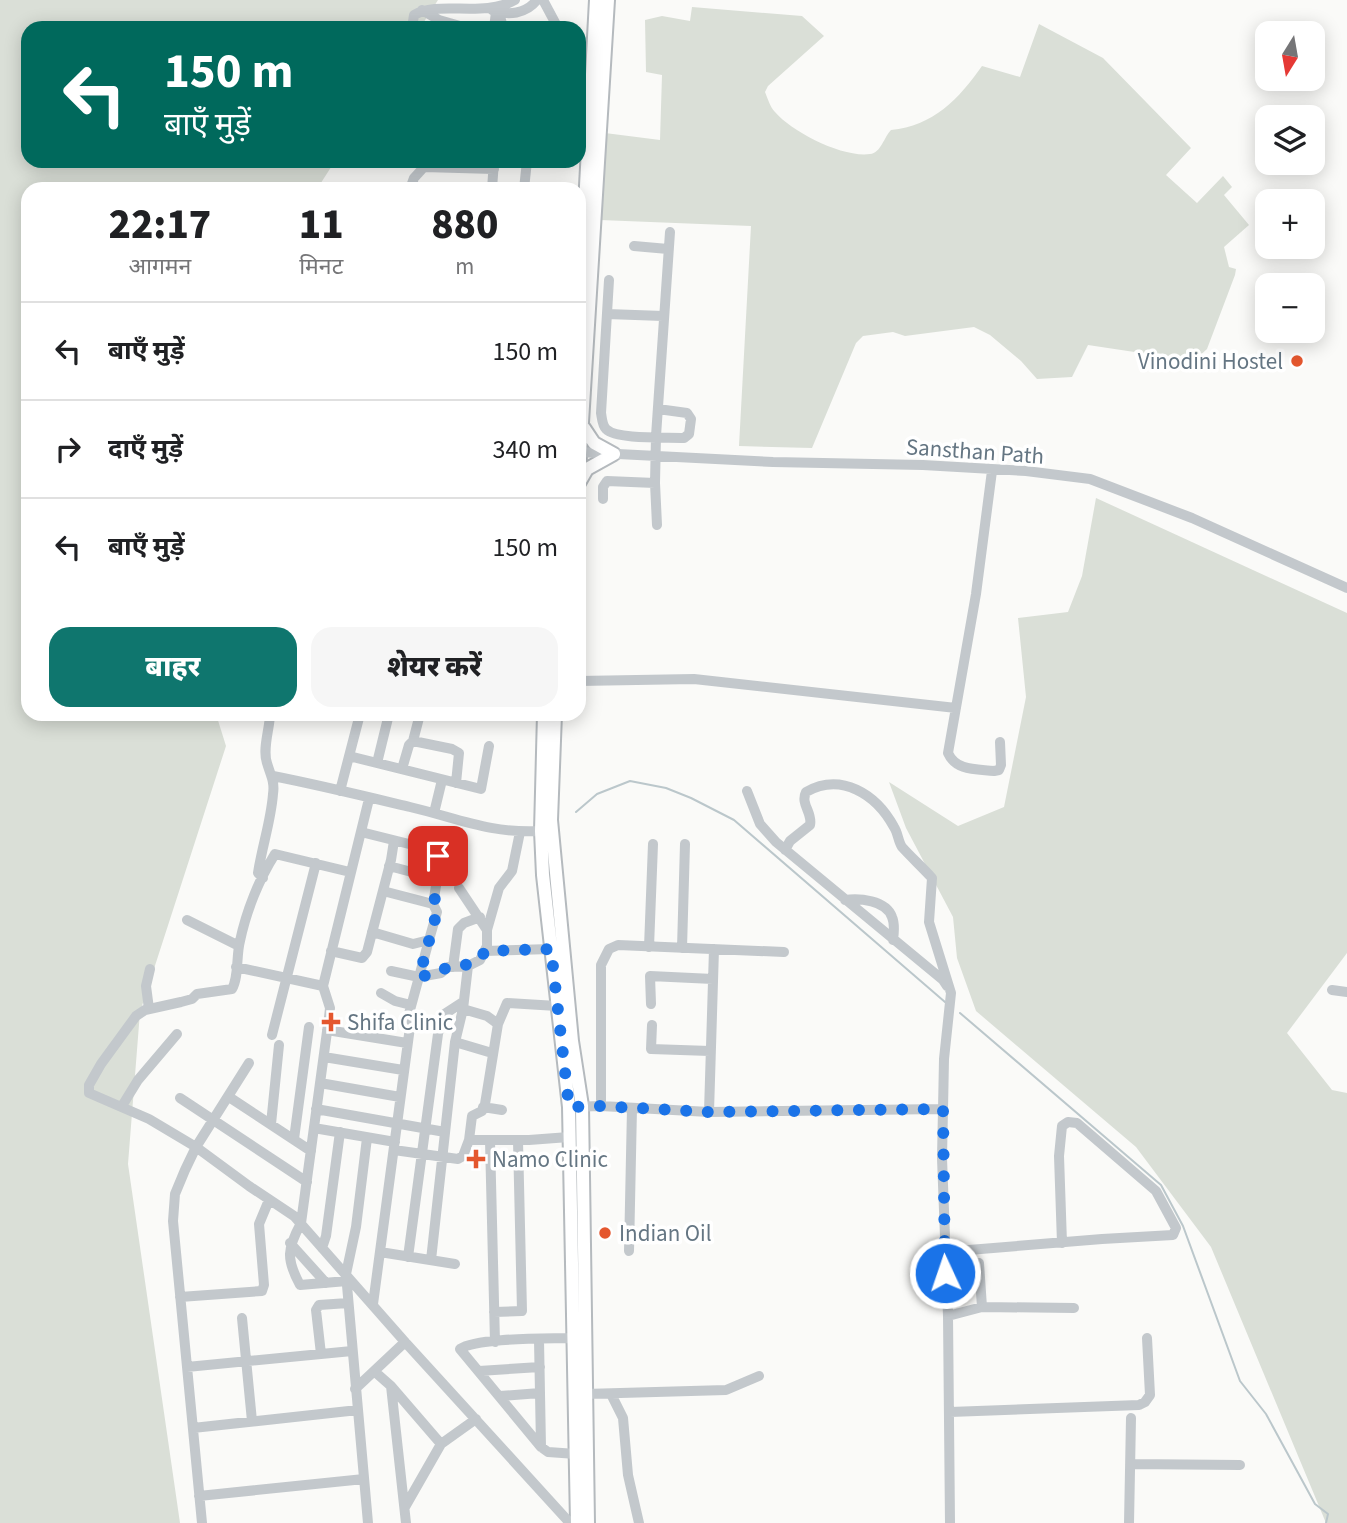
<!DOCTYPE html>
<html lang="hi">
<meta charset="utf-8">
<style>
body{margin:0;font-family:"Source Sans 3","Noto Sans Devanagari",sans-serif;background:#f6f6f6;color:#202124;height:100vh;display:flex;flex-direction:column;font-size:26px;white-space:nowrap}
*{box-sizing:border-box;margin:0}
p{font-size:23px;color:#757577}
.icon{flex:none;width:38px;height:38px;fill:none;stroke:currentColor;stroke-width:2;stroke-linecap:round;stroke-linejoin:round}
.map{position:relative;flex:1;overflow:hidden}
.sheet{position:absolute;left:21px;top:182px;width:565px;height:539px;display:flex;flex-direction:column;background:#fff;border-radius:21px;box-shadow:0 4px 18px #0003}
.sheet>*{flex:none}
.banner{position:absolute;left:21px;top:21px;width:565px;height:147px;border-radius:21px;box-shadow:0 4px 18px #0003;background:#00695c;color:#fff;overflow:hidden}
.needle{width:46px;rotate:191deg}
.controls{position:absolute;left:1255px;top:21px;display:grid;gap:14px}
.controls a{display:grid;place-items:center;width:70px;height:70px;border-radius:14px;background:#fff;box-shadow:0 4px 18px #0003;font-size:35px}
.pin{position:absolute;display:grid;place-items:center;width:60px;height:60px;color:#fff;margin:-30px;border-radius:14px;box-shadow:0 4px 10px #0006}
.me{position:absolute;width:77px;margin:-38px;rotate:357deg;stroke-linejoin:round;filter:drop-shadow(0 0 5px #0008)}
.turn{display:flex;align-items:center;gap:24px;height:147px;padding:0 28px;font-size:32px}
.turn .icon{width:91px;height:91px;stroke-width:2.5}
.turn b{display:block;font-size:49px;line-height:60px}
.eta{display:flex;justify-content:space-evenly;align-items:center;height:119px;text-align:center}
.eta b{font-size:42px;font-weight:800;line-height:49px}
.primary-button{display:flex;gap:14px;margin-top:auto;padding:14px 28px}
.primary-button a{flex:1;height:80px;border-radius:21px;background:#0f766e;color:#fff;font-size:28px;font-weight:800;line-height:80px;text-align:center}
.primary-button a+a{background:#f6f6f6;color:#202124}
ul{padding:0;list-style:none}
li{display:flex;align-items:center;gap:21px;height:98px;padding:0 28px;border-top:2px solid #e0e0e0}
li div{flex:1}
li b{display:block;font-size:26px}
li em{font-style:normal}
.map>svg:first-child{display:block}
.green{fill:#dadfd7}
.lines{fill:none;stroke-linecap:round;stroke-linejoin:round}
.stream{stroke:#bbc7cb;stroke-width:2}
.major-casing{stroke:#b5babe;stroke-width:16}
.minor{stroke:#c3c8cc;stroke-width:10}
.major{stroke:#fff;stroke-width:12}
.route{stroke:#1a73e8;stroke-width:12;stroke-dasharray:0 21.6}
.poi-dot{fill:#e4572e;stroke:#fff;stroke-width:2.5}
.labels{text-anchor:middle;stroke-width:7;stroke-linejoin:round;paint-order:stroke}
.poi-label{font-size:23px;fill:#657683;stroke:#fff;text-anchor:start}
.street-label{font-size:23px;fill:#657683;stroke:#fff}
</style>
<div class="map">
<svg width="1347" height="1523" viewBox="0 0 1347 1523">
<rect width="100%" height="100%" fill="#fafaf8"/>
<path class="green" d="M 0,0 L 438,0 L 420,28 L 28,28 L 28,161 L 335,161 L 317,189 L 28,189 L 28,714 L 216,714 L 226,746 L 140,1012 L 128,1164 L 180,1523 L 0,1523 Z
M 692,7 L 802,16 L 824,36 L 768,86 L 765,92 C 768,99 770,107 775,112 C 792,132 843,158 870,154 C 881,153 884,137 891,130 C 933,126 959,99 982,66 L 1020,77 L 1039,24 L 1103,58 L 1191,148 L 1166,175 L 1197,203 L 1223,176 L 1232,187 L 1224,195 L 1249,225 L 1224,247 L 1229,267 L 1236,269 L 1235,275 L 1207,349 L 1194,361 L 1088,345 L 1072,377 L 1037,379 L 1021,361 L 990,335 L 974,327 L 905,336 L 893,332 L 863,336 L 856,343 L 812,448 L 739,446 L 751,226 L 600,220 L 605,133 L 660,140 L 662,75 L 646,72 L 645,20 L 662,16 L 690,21 Z
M 1096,498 L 1347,613 L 1347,953 L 1287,1033 L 1332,1090 L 1347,1093 L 1347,1523 L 1326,1523 L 1211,1247 L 1136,1147 L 976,1011 L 957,958 L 953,917 L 906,828 L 889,782 L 958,826 L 1004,807 L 1026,697 L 1018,618 L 1068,612 L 1082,576 Z"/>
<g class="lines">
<path class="stream" d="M 576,812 L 597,794 L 630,781 L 666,788 L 691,798 L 734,820 L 945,1002
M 960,1013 L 1161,1185 L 1183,1226 L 1240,1381 L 1266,1414 L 1315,1504 L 1328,1514 L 1326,1523"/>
<g class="major-casing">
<path id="major" d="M 579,316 L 596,0
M 584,428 L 594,443 L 614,454
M 579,471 L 608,0
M 579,483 L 587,469 L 614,454
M 544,714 L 541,831 L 543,875 L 569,1107 L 577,1523
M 555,714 L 551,820 L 572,1041 L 582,1106 L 588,1523"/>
</g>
<path class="minor" d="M 543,0 L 558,28
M 422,10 L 439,20 L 467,28
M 492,10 C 508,16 526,14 537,0
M 499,12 L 503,28
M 412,28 L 414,15 C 439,0 483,18 515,0
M 494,28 L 496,12
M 579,83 L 592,84
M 410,189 L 414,178 L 424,167 L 494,169
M 492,189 L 494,161
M 524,189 L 527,161
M 634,246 L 668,249
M 609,280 L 601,413 C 602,418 602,425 606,429 C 617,440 667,437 684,438 L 689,434 L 691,419 L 687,413 L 658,409
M 607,314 L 663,316
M 579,452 L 773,462 L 923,465 L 1026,471 L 1090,479 L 1192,518 L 1347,588
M 992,471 L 976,594 L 948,753 C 956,771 976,769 994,771 L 999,770 L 1001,765 L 1000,742
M 603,499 L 603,487 L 607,481 L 655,483
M 657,525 L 655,483 L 656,436 L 670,232
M 579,681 L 694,679 L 956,708
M 413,741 L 420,714
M 349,756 L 481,789 L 489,746
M 377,763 L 389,714
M 402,769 L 409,745 L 413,741 L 452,749 L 459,753 L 456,783
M 273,776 C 319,785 364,796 410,807 C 457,818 491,834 541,831
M 340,791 L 360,714
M 747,791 L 760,824 L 776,842 L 943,980 L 947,986
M 434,813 L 442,780
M 361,832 L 429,849 L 438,856 L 439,868 L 433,904 L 383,891
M 433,850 L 463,857
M 785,850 L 790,841 L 810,825 C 813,813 800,804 806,792 C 841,772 876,794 894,827 C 898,833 898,841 902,847 C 911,857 922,867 932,878 L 929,922 L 951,993 L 944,1059 L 943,1109
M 389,866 L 438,879
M 350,872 L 275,854 C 259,879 246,912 240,941 C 236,956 239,977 232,989 L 197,994 L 192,999 L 181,1002 L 145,1010 L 136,1016 L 101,1064 L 89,1085 L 89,1093 L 149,1119 L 196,1147 L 249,1186 L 294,1216 L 405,1342 L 570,1523
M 263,878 L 258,873 C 262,846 271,821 273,794 C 275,781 270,774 267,763 C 262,749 270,728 270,714
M 845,900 C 859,898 886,900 892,917 C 895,924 894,933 893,940
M 187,920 L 239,946
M 487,930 L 499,888 L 512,871 L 520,832
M 372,932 L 413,944 L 429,940 L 437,912 L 433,904
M 649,947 L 653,844
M 682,948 L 685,844
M 331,951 L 362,958 L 367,952 L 391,860 L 394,841
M 485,951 L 551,949
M 236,967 L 323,986
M 453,967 L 458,929 L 464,923 L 480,917
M 391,971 L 419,977 L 429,940
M 1332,990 L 1347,992
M 381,993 L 395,1001 L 411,1005
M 651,1004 L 650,976 L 713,979
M 149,1009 L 146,986 L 150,969
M 498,1024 L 507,1003 L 557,1006
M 652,1025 L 651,1049 L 710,1051
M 327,1030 L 407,1043
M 272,1035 L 316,863
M 455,1042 L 492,1053
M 324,1057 L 403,1070
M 320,1083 L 400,1097
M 229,1097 L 311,1151
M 180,1098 L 307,1182
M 122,1106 L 138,1080 L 177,1034
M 601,1106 L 601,965 L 609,949 L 618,945 L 784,952
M 483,1107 L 502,1110
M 569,1107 L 601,1106 L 709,1112 L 943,1109 L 942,1158 L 948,1316 L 950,1523
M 316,1109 L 445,1132
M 709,1112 L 714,949
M 271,1124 L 279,1045
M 314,1128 L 395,1142
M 367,1138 L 356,1227 L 346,1274 L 368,1523
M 294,1139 L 309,1027
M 469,1140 L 529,1140 L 569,1137
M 490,1141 L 495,1342
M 394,1150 L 458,1159 L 463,1156 L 469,1140 L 472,1116 L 482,1111 L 485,1104 L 498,1024 L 487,1016 L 463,1009
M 290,1243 L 326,1283
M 322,1248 L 326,1236 L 340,1132
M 629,1251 L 632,1108
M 380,1252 L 455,1264
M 944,1252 L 1102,1239 L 1173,1235 L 1176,1228 L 1156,1191 L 1077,1123 L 1068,1122 L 1062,1126 L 1059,1156 L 1062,1243
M 408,1257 L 438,1034 L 443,1015 L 463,1002
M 431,1260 L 455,1042 L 463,1009 L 468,966
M 979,1263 L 982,1307
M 347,1281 L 300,1285 C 286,1259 287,1249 301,1223 L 329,1017 L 330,1008 L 323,986 L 369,799
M 180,1297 L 262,1291 L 264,1285 L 259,1224 L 269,1200
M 373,1304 L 410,1027 L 407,1021 L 419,977 L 441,973 L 448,967 L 468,966 L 480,960 L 487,946 L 487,930 L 459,888
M 494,1312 L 522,1311 L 518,1141
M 948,1316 L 982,1307 L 1074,1308
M 242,1318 L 252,1421
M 539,1340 L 541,1447 L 548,1452 L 576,1454
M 321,1354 L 316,1310 L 319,1305 L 348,1303
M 187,1367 L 352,1351
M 374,1371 L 391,1386 L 441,1444 L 405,1507
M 479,1371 L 540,1367
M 391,1386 L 406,1523
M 355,1389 L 405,1342
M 585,1394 L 726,1390 L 759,1376
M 611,1394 L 623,1418 L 628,1475 L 639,1523
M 500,1396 L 540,1393
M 950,1412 L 1139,1405 L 1145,1402 L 1150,1395 L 1147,1338
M 193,1428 L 358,1410
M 441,1444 L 476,1419
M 541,1447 L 460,1349 C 478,1337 549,1339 574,1338
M 1130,1464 L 1240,1465
M 199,1496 L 364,1479
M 202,1523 L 173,1221 L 175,1194 L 185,1170 L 196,1147 L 249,1063
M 1129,1523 L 1131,1418"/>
<use href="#major" class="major"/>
</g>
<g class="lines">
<path class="route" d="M 438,856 C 439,873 431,897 437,912 L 419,977 C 430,975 437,973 446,968 C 461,960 473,973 485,951 L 551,949 L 569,1107 L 601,1106 L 709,1112 L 943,1109 L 945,1273"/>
</g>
<g class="poi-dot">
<circle cx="1297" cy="361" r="7"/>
<path d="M327.5 1011.5h7v7h7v7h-7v7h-7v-7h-7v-7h7z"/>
<path d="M472.5 1148.5h7v7h7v7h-7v7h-7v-7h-7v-7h7z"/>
<circle cx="605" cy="1233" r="7"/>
</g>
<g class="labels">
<g class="poi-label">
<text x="1283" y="369" text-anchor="end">Vinodini Hostel</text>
<text x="347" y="1030">Shifa Clinic</text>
<text x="492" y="1167">Namo Clinic</text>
<text x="619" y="1241">Indian Oil</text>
</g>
<g class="street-label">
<text transform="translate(975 451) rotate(4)" y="8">Sansthan Path</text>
</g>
</g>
</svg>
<div class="controls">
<a><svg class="needle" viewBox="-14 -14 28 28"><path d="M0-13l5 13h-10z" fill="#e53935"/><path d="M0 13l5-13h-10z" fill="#757577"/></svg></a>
<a><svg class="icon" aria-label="layers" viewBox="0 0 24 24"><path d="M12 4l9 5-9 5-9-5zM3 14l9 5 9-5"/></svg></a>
<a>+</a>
<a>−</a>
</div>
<div class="pin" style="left:438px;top:856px;background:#d93025"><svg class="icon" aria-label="arrive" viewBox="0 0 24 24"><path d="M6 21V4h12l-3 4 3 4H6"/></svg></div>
<svg class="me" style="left:945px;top:1273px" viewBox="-20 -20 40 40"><circle r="17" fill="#1a73e8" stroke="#fff" stroke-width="3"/><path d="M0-11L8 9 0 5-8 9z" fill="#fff"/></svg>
<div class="banner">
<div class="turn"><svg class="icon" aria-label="left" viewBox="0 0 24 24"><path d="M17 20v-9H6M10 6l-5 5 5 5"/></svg><div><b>150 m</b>बाएँ मुड़ें</div></div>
</div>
<section class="sheet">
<div class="eta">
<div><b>22:17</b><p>आगमन</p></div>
<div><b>11</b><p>मिनट</p></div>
<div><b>880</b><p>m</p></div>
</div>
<ul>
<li><svg class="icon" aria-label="left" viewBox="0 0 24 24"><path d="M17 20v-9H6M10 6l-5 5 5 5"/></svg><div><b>बाएँ मुड़ें</b></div><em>150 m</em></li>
<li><svg class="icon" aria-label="right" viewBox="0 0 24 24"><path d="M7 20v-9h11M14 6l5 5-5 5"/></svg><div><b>दाएँ मुड़ें</b></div><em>340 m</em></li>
<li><svg class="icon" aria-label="left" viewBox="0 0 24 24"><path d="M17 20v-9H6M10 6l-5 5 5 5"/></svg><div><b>बाएँ मुड़ें</b></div><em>150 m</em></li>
</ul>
<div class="primary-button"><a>बाहर</a><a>शेयर करें</a></div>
</section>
</div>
